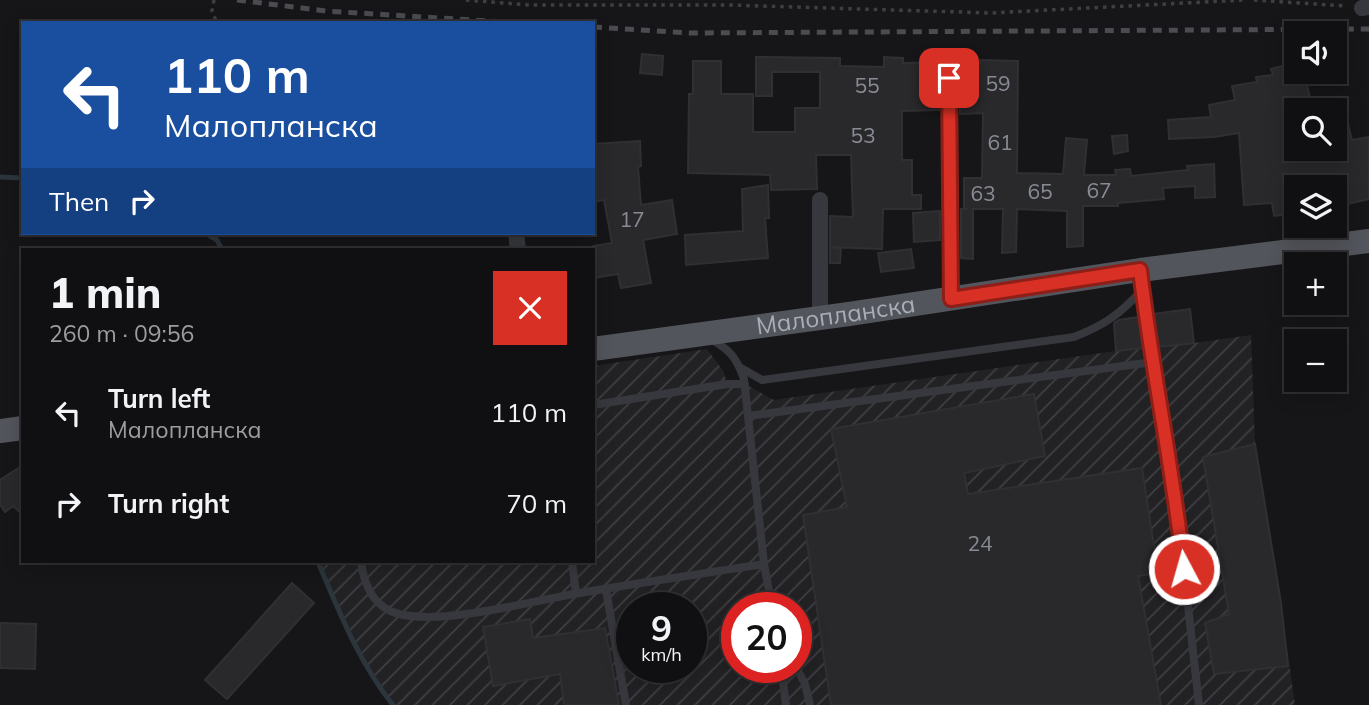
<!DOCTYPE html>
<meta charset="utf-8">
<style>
body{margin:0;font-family:Mulish,sans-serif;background:#19191b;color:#f1f3f6;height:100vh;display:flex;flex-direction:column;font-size:26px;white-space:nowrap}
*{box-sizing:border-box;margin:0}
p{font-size:23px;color:#9c9d9f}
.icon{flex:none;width:38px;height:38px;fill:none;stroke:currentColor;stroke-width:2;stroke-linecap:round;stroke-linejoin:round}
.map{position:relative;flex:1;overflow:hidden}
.drawer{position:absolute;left:21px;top:248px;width:574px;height:315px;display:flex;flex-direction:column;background:#101012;border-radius:0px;box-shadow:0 4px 18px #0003,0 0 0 2px #303032}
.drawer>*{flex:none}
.top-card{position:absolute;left:21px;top:21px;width:574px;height:214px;border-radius:0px;box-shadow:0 4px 18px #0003,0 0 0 2px #303032;background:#1a4fa0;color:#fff;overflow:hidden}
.fabs{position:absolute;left:1284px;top:21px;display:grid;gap:14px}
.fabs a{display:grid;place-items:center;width:63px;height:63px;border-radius:0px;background:#101012;box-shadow:0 4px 18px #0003,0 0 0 2px #303032;font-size:35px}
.speed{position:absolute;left:616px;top:592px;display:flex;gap:14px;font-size:35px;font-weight:700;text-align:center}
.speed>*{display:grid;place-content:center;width:91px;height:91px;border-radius:50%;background:#101012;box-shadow:0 4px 18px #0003,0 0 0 2px #303032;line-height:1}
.speed small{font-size:18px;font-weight:400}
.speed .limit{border:10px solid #d22;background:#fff;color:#111}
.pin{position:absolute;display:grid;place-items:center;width:60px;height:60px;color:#fff;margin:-30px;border-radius:14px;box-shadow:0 4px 10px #0006}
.me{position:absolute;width:77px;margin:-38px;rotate:354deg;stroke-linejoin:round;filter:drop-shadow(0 0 5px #0008)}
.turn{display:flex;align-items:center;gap:24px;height:147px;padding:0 28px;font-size:32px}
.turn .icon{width:91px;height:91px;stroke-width:2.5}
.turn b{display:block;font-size:49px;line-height:60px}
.then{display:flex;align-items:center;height:66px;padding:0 28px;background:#0003;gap:14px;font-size:26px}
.round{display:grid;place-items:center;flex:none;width:74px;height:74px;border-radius:0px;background:#19191b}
.overview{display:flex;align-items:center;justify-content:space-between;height:119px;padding:0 28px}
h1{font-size:42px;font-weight:800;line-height:52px}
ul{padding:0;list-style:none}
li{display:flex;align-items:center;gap:21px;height:91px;padding:0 28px}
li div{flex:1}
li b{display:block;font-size:26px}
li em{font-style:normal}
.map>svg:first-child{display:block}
.industrial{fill:url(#industrial-furrows);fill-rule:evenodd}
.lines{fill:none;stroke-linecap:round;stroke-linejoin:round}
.stream{stroke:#2c353c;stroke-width:5}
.building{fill:#29292c;stroke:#303034;stroke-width:2}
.path{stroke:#3d3f44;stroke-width:3.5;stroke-dasharray:3.5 5;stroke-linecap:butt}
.service{stroke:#37383d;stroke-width:8}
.minor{stroke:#37383d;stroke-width:16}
.primary{stroke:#53555c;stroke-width:24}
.rail{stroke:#4a4c52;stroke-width:5;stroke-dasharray:9 7;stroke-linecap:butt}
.route-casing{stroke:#8d1f18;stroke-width:18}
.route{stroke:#d93025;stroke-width:12}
.labels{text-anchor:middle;stroke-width:7;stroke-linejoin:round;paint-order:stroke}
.number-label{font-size:21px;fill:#888b94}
.street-label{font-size:24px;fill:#a8adb8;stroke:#111113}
</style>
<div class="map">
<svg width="1369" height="705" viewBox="0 0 1369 705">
<defs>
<pattern id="industrial-furrows" width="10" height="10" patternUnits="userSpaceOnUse" patternTransform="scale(1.75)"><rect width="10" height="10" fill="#222225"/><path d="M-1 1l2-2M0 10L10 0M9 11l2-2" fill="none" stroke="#3f3f43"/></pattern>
</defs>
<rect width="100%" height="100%" fill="#161618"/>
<path class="industrial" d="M 1190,309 L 1194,343 L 1251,335 L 1255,444 L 1281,603 L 1295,705 L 393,705 L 380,690 L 357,651 L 318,562 L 593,562 L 593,366 L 707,349 L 724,372 L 727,384 L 745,384 L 774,400 L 1115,351 L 1114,321 ZM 632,607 L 691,607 L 691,667 L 632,667 ZM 737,607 L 796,607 L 796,667 L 737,667 Z"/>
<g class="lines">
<path class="stream" d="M 0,177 L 23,178
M 205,233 L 217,240 L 222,250
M 318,562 C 339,611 359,663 393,705"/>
</g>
<path class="building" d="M 642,54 L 663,56 L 662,75 L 640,73 Z
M 951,55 L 970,55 L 970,70 L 950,68 Z
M 756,57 L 840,58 L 840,66 L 884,67 L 884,57 L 903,58 L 903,63 L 945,62 L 945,69 L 939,77 L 939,110 L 902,111 L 902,160 L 912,160 L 912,195 L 921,195 L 921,209 L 883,209 L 882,249 L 830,247 L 830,216 L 853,217 L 851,155 L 816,155 L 817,189 L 771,190 L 770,175 L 688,173 L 689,94 L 693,94 L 693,61 L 721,61 L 721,94 L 753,94 L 753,132 L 795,132 L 795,108 L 820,108 L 820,72 L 772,72 L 772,96 L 756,96 Z
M 980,60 L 1018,61 L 1017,173 L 1063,174 L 1066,138 L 1087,140 L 1084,175 L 1116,175 L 1115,170 L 1130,169 L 1131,176 L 1188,170 L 1187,166 L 1214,164 L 1215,197 L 1195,198 L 1195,186 L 1163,188 L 1164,199 L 1118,203 L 1118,206 L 1083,206 L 1083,246 L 1067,247 L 1067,211 L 1017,209 L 1016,252 L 1002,253 L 1003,209 L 973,209 L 973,259 L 961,258 L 961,209 L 968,209 L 964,209 L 964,178 L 982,178 L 983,113 L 960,114 L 960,98 L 979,97 Z
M 1297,62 L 1297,72 L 1304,72 L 1313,110 L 1297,110 L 1297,149 L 1335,149 L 1335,127 L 1348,124 L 1352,140 L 1369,137 L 1369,199 L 1335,207 L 1335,187 L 1297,187 L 1297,213 L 1274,216 L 1272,203 L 1244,205 L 1239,133 L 1214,137 L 1169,139 L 1168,120 L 1211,117 L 1209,105 L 1235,100 L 1232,86 L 1257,82 L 1256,77 L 1273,75 L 1271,69 Z
M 1127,135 L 1128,151 L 1114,154 L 1112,136 Z
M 640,141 L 641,166 L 638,167 L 641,205 L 672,200 L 677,234 L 643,240 L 651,283 L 621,288 L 618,274 L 593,278 L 593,246 L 612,243 L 604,200 L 593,202 L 593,144 Z
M 768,185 L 769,218 L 765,218 L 768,258 L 686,265 L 685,235 L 743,231 L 742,189 Z
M 940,211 L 940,240 L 914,242 L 913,213 Z
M 830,247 L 841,248 L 840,263 L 830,263 Z
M 911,249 L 914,268 L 881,272 L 878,253 Z
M 1190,309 L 1194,343 L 1157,347 L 1152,314 Z
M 1139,317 L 1144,348 L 1116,351 L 1114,324 L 1119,320 Z
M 1034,394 L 1045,456 L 964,473 L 968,494 L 1142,468 L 1158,573 L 1138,576 L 1161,705 L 831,705 L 803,515 L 847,507 L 831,429 Z
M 1255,444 L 1281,603 L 1288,666 L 1214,674 L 1205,623 L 1229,614 L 1203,457 Z
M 23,465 L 23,515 L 13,506 L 5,512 L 0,504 L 0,480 Z
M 292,583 L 314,603 L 227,699 L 205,680 Z
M 530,619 L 533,638 L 605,628 L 619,705 L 564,705 L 560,674 L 493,686 L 483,627 Z
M 0,623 L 36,624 L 35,669 L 0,668 Z"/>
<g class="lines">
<path class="path" d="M 214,0 L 212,11 L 217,23
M 466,0 L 529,5 L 729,5 L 991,13 L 1243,0
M 1254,0 L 1346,6"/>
<path class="service" d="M 1140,273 L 1145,315 L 1175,488 L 1199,705
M 711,339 C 731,351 736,357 744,379 L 764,564 L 772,607
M 741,368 L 762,380 L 1074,337 C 1105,325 1120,314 1142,290
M 593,405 L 727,384 L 745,384
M 748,416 L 1153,362
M 361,562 C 364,585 374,608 399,614 C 445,625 527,602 574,594 C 637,583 701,574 764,564
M 572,562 L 576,593
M 606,590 L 626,705
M 781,667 L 786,705
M 796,667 L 805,684 L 810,705"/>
<path class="minor" d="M 1362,8 L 1369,7
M 949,78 L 951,299
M 516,233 L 518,250
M 820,318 L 820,200"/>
<g class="primary">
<path id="s1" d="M 593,349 L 849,314 L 1140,270 L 1369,241"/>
<path d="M 0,431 L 23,428"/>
</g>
<path class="rail" d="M 237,0 L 326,11 L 520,23
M 593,27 L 690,33 L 1369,29"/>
</g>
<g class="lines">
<g class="route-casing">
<path id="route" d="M 949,78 L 951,299 L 1140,270 C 1152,370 1173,469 1184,569"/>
</g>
<use href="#route" class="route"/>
</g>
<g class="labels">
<g class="number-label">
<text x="998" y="91">59</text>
<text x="867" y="93">55</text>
<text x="863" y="143">53</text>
<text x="1000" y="150">61</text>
<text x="1099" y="198">67</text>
<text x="1040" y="199">65</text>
<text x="983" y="201">63</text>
<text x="632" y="227">17</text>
<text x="980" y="551">24</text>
</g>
<g class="street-label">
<text dy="8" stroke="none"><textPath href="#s1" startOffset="245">Малопланска</textPath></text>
</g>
</g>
</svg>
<div class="fabs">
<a><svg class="icon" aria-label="sound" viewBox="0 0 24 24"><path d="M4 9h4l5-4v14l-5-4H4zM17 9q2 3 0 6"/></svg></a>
<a><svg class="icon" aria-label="search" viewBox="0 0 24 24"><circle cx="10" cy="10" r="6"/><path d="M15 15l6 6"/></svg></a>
<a><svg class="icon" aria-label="layers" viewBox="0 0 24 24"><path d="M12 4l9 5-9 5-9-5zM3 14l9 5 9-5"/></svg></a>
<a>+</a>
<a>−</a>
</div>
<div class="speed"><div>9<small>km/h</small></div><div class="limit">20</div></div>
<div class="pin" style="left:949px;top:78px;background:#d93025"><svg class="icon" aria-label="arrive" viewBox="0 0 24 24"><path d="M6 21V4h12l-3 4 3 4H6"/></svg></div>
<svg class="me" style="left:1184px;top:569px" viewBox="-20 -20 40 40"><circle r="17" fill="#d93025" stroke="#fff" stroke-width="3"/><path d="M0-11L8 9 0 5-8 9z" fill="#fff"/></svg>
<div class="top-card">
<div class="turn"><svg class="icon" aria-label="left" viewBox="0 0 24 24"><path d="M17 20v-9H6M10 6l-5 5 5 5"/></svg><div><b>110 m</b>Малопланска</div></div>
<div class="then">Then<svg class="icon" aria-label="right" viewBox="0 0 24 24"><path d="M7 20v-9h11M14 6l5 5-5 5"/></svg></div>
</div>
<section class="drawer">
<div class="overview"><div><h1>1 min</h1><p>260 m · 09:56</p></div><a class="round" style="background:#d93025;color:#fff"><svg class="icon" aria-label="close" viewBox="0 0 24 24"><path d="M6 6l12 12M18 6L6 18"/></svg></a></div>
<ul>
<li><svg class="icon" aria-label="left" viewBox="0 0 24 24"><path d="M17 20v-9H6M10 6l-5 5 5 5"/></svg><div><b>Turn left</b><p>Малопланска</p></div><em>110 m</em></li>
<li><svg class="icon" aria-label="right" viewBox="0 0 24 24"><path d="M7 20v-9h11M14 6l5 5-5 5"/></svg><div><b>Turn right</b></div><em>70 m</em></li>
</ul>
</section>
</div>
